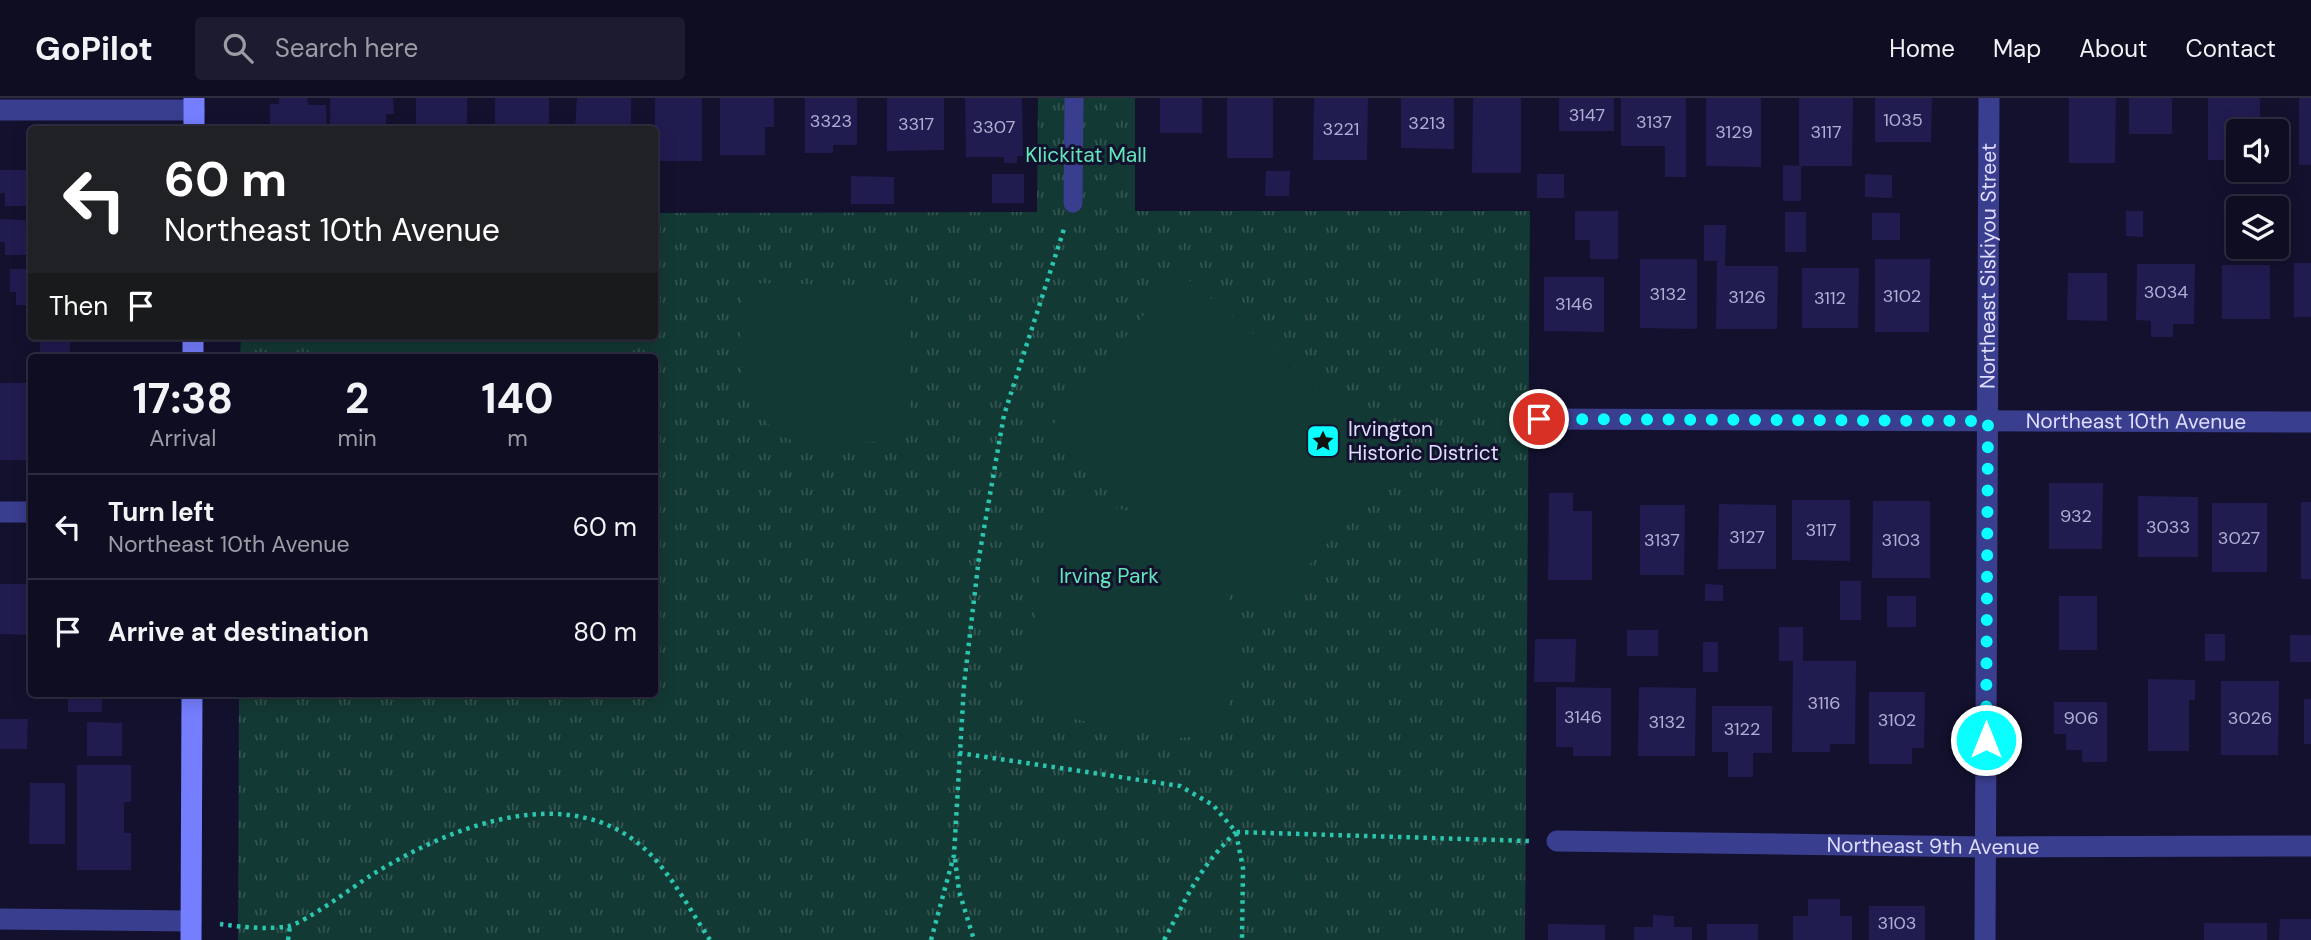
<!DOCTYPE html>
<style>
body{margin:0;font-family:"DM Sans",sans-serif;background:#1c1b2f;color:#f1f3f6;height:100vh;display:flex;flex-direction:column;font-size:26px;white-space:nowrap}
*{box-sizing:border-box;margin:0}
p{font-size:23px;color:#9b9ca5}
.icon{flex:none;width:38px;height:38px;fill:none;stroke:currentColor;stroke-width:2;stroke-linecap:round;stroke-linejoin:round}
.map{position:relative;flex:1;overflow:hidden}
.panel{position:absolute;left:28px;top:256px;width:630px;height:343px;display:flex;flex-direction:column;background:#0e0d22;border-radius:7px;box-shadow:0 4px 18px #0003,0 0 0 2px #2e2d40}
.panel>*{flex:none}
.guide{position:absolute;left:28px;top:28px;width:630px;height:214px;border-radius:7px;box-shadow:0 4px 18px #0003,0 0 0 2px #2e2d40;background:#202124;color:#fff;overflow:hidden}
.tools{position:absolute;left:2226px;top:21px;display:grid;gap:14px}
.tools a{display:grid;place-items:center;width:63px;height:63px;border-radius:7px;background:#0e0d22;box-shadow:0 4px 18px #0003,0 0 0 2px #2e2d40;font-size:35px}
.pin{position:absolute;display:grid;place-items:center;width:60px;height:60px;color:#fff;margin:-30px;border:4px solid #fff;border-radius:50%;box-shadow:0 2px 7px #0007}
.me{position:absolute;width:77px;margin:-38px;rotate:0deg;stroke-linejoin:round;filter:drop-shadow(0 0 5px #0008)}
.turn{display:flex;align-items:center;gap:24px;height:147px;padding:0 21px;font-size:32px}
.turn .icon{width:91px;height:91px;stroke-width:2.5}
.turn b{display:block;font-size:49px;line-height:60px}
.then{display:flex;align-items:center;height:66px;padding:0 21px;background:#0003;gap:14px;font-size:26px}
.eta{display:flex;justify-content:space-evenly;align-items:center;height:119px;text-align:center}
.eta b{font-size:42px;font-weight:700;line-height:49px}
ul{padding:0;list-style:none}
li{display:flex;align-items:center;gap:21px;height:105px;padding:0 21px;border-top:2px solid #2e2d40}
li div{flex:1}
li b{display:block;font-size:26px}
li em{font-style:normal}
header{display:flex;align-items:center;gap:42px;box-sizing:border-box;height:98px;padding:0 35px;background:#0e0d22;border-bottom:2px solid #2e2d40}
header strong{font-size:33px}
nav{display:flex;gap:38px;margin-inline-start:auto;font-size:24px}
.search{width:490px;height:63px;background:#1c1b2f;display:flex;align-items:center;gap:18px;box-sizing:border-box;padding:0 24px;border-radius:7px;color:#9b9ca5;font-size:26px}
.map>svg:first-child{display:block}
.park{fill:url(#park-tufts)}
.pitch{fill:#133934}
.building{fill:#211c50}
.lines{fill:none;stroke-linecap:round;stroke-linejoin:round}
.path{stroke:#2bc6af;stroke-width:4.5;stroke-dasharray:3.5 5;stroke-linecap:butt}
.lane{stroke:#3a3e8f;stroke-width:19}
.street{stroke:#3a3e8f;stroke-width:21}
.secondary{stroke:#757eff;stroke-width:21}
.route{stroke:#0afdff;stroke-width:12;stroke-dasharray:0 21.6}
.labels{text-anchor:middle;stroke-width:6;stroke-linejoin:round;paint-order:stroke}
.number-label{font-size:18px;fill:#b0aed3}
.park-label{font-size:21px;fill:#62e7ba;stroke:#13112e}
.street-label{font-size:21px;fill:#dfdeff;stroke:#13112e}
.poi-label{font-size:21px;fill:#dfdeff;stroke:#13112e;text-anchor:start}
</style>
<header>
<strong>GoPilot</strong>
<div class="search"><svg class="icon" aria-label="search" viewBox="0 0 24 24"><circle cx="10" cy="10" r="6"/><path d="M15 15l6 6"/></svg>Search here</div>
<nav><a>Home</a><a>Map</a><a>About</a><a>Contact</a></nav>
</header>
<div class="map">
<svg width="2311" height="842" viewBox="0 0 2311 842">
<defs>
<pattern id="park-tufts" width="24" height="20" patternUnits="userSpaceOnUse" patternTransform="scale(1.75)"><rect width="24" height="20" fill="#133934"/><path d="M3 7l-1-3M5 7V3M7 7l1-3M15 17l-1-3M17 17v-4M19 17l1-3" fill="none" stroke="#355552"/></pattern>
</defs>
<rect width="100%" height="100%" fill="#13112e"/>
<path class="park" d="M 1038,0 L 1135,0 L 1135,113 L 1530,113 L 1525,842 L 238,842 L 239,595 L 654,595 L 654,259 L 240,259 L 241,238 L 654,238 L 655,115 L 1037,114 Z"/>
<path class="pitch" d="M 1179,174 L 1400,357 L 1274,510 L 1053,327 Z
M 742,185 L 909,188 L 909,316 L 894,337 L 873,344 L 810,348 L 778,337 L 749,305 L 739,262 Z
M 332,238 L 633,238 L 633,259 L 332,259 Z
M 1090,406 C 1136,411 1161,422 1195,453 C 1202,458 1210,464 1215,471 C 1243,511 1254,611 1200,637 C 1194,639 1185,639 1179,640 L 1023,612 L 1048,423 L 1062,409 Z"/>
<path class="building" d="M 279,0 L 307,0 L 308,7 L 326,7 L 327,32 L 270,32 L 270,6 L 279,6 Z
M 330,0 L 393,0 L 394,16 L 386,16 L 386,28 L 330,32 Z
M 416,0 L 467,0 L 467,32 L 416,32 Z
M 495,0 L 549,0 L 549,30 L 495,32 Z
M 577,0 L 631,0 L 631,32 L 575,32 Z
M 655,0 L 702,0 L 702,63 L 655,63 Z
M 720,0 L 774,0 L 774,29 L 765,29 L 765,57 L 720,57 Z
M 805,0 L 857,0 L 857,47 L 833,47 L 833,55 L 805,55 Z
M 887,0 L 944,0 L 944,52 L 887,53 Z
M 965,0 L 1022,0 L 1023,58 L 1017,58 L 1017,65 L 1004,65 L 1004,59 L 966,59 Z
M 1160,0 L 1202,0 L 1202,35 L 1160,35 Z
M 1227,0 L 1273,0 L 1273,60 L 1227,60 Z
M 1314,0 L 1368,0 L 1367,62 L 1313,62 Z
M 1401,0 L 1454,0 L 1454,51 L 1401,50 Z
M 1473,0 L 1521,0 L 1521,75 L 1472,75 Z
M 1559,0 L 1614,0 L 1614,33 L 1559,33 Z
M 1621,0 L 1686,0 L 1686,79 L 1665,79 L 1665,48 L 1621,48 Z
M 1706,0 L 1761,0 L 1761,69 L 1706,68 Z
M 1799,0 L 1853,0 L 1852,68 L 1799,68 Z
M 1875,0 L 1932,0 L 1931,44 L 1875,44 Z
M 2069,0 L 2116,0 L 2115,65 L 2069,65 Z
M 2129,0 L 2172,0 L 2172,36 L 2129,36 Z
M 2208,0 L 2260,0 L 2260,33 L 2238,33 L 2238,62 L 2208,62 Z
M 2299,0 L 2311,0 L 2311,67 L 2299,67 Z
M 1783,67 L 1801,68 L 1801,103 L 1783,103 Z
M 0,72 L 26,72 L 26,79 L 32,79 L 32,108 L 5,108 L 5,95 L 0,95 Z
M 1266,73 L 1290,73 L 1289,98 L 1265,98 Z
M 992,76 L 1024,76 L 1024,105 L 992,105 Z
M 1537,76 L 1564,76 L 1564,100 L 1537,100 Z
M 1865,76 L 1892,77 L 1892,100 L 1865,99 Z
M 851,78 L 894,79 L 894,106 L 851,106 Z
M 1575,113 L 1618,113 L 1618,161 L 1590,161 L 1590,142 L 1575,142 Z
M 2126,113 L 2143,113 L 2143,139 L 2126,138 Z
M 1785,114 L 1806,114 L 1806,154 L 1785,154 Z
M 1872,115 L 1900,115 L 1900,142 L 1872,142 Z
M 0,121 L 25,122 L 26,128 L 32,128 L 32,157 L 5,157 L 5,144 L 0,144 Z
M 1704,127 L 1726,127 L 1725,168 L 1778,168 L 1777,231 L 1716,231 L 1717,163 L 1704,163 Z
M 1640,161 L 1697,161 L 1697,231 L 1640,230 Z
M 1875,161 L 1930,161 L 1929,234 L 1875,234 Z
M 2294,165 L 2311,165 L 2311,219 L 2294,219 Z
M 2137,166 L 2195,166 L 2194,226 L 2173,226 L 2173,239 L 2151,239 L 2151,223 L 2136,222 Z
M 2222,167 L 2270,167 L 2270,221 L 2222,221 Z
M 1802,170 L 1859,170 L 1858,230 L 1802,230 Z
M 10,171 L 32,171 L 32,207 L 16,207 L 16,194 L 10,194 Z
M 2068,175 L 2107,175 L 2107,223 L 2067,222 Z
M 1544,179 L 1604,179 L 1604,234 L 1544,233 Z
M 40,238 L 70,238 L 70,255 L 40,255 Z
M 0,285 L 32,285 L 32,362 L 0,362 Z
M 2049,385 L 2103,385 L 2102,451 L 2049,451 Z
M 1549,395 L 1573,395 L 1573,413 L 1592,413 L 1592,482 L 1548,482 Z
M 2138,398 L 2198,399 L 2198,459 L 2138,459 Z
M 1792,402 L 1850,402 L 1850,463 L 1792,462 Z
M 1873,403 L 1930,403 L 1930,480 L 1872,480 Z
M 2301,404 L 2311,404 L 2311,481 L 2301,481 Z
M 2212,405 L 2267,405 L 2267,474 L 2212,474 Z
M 1719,406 L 1776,407 L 1776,471 L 1718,471 Z
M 1640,407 L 1685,407 L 1684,477 L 1640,477 Z
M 1840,483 L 1861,483 L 1861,522 L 1840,522 Z
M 0,486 L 32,486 L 32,537 L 0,536 Z
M 1705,486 L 1723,487 L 1723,503 L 1705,503 Z
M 1887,498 L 1916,498 L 1916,529 L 1887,529 Z
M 2059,498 L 2097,498 L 2097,552 L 2059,552 Z
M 1779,529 L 1803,529 L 1803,563 L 1856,563 L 1855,646 L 1830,646 L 1830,654 L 1792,654 L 1793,563 L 1779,563 Z
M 1627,532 L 1658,532 L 1658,558 L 1627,558 Z
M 2205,536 L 2225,536 L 2225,563 L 2205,563 Z
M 2290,537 L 2311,537 L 2311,564 L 2290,564 Z
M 1535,541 L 1576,541 L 1575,584 L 1534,584 Z
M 1703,544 L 1718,544 L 1718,574 L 1703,574 Z
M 2148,581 L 2195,582 L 2195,602 L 2189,602 L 2189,653 L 2148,653 Z
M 2221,583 L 2279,583 L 2278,657 L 2221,657 Z
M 1556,589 L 1611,590 L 1611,658 L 1573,658 L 1573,649 L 1556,649 Z
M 1639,589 L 1696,590 L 1695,658 L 1638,658 Z
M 1869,594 L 1925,594 L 1924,650 L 1912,650 L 1912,666 L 1869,666 Z
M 68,595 L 102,595 L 102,614 L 68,614 Z
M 2304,601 L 2311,601 L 2311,646 L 2304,646 Z
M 2054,604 L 2107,604 L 2107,664 L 2082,664 L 2082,652 L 2066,652 L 2066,636 L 2054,636 Z
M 1712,608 L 1772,608 L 1772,655 L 1753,655 L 1753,679 L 1728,679 L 1728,654 L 1712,654 Z
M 0,621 L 28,621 L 27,651 L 0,651 Z
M 87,624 L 122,625 L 122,658 L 87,658 Z
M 77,667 L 131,667 L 131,704 L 124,704 L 124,735 L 131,735 L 131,772 L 77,772 Z
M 30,685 L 65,685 L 65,746 L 29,746 Z
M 1808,801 L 1840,801 L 1840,818 L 1852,818 L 1852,842 L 1793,842 L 1793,818 L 1808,818 Z
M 1869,808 L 1925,808 L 1925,842 L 1869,842 Z
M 1653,817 L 1674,818 L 1674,829 L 1692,829 L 1692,842 L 1634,842 L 1634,829 L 1653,829 Z
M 2280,821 L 2311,821 L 2311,842 L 2279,842 Z
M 2204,825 L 2267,825 L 2267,842 L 2204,842 Z
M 1548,826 L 1605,827 L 1605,842 L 1548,842 Z
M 1707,826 L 1758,826 L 1758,842 L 1707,842 Z"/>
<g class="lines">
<path class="path" d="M 959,655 L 1180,688 L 1213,707 L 1236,734 L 1529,743
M 1236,735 L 1243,770 L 1242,842
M 955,761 L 959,793 L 974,842
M 220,826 C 241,829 269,832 289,828 C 306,824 353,789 370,778 C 450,728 576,677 653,759 C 675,783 692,815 710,842
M 288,842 L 290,828
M 931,842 L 954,757 L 964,587 L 979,459 L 1004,317 L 1064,131
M 1164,842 C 1189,796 1197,772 1236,734"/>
<path class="lane" d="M 1073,105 L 1074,0"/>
<g class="street">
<path d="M 0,12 L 194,12"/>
<path id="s1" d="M 1539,321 L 2311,324"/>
<path d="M 0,414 L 32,414"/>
<path id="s2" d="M 1557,743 L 1986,749 L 2311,748"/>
<path d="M 0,821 L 191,823"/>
<path id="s3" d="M 1985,842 L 1989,0"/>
</g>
<path class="secondary" d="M 194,32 L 194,0
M 193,259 L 193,238
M 191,842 L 192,595"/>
</g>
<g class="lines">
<path class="route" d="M 1539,321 L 1988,323 L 1986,642"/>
</g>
<defs>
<g id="sight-square" transform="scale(1.75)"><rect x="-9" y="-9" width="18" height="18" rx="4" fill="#0afdff" stroke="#13112e"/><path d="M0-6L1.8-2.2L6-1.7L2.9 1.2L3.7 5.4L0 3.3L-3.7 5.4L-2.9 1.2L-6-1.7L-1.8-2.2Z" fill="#111"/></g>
</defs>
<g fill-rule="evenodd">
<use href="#sight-square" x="1323" y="343"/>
</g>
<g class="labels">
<g class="number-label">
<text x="1587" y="23">3147</text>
<text x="1903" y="28">1035</text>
<text x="831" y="29">3323</text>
<text x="1654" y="30">3137</text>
<text x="1427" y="31">3213</text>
<text x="916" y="32">3317</text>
<text x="994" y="35">3307</text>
<text x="1341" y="37">3221</text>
<text x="1734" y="40">3129</text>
<text x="1826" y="40">3117</text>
<text x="2166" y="200">3034</text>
<text x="1668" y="202">3132</text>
<text x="1902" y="204">3102</text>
<text x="1747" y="205">3126</text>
<text x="1830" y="206">3112</text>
<text x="1574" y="212">3146</text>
<text x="2076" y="424">932</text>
<text x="2168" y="435">3033</text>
<text x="1821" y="438">3117</text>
<text x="1747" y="445">3127</text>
<text x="2239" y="446">3027</text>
<text x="1662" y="448">3137</text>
<text x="1901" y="448">3103</text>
<text x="1824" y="611">3116</text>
<text x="1583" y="625">3146</text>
<text x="2081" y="626">906</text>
<text x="2250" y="626">3026</text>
<text x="1897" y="628">3102</text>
<text x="1667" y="630">3132</text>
<text x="1742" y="637">3122</text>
<text x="1897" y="831">3103</text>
</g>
<g class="park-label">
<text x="1086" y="64">Klickitat Mall</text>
<text x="1109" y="485">Irving Park</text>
</g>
<g class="street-label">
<text dy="7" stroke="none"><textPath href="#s3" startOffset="674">Northeast Siskiyou Street</textPath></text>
<text dy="7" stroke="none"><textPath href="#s1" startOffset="597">Northeast 10th Avenue</textPath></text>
<text dy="7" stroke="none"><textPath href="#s2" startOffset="376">Northeast 9th Avenue</textPath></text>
</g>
<g class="poi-label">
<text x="1348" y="338">Irvington<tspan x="1348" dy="24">Historic District</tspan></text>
</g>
</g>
</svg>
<div class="tools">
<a><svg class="icon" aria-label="sound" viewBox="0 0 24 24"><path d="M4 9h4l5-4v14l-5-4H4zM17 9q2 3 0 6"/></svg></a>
<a><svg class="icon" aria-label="layers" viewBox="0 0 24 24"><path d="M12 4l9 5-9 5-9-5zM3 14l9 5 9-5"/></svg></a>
</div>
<div class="pin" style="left:1539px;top:321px;background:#d93025"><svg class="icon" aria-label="arrive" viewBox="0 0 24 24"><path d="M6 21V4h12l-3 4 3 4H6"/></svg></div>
<svg class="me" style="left:1986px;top:642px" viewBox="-20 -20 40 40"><circle r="17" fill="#0afdff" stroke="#fff" stroke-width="3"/><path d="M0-11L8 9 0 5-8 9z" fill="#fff"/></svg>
<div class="guide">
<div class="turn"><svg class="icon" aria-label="left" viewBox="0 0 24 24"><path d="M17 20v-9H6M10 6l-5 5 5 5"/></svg><div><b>60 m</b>Northeast 10th Avenue</div></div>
<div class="then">Then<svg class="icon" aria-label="arrive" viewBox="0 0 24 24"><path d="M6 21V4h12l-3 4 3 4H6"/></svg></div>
</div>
<section class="panel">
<div class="eta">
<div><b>17:38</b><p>Arrival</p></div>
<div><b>2</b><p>min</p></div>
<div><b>140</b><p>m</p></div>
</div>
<ul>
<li><svg class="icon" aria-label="left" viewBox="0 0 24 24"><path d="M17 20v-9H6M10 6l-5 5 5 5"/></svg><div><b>Turn left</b><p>Northeast 10th Avenue</p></div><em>60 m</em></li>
<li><svg class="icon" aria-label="arrive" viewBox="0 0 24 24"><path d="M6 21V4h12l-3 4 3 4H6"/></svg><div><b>Arrive at destination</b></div><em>80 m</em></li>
</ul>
</section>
</div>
